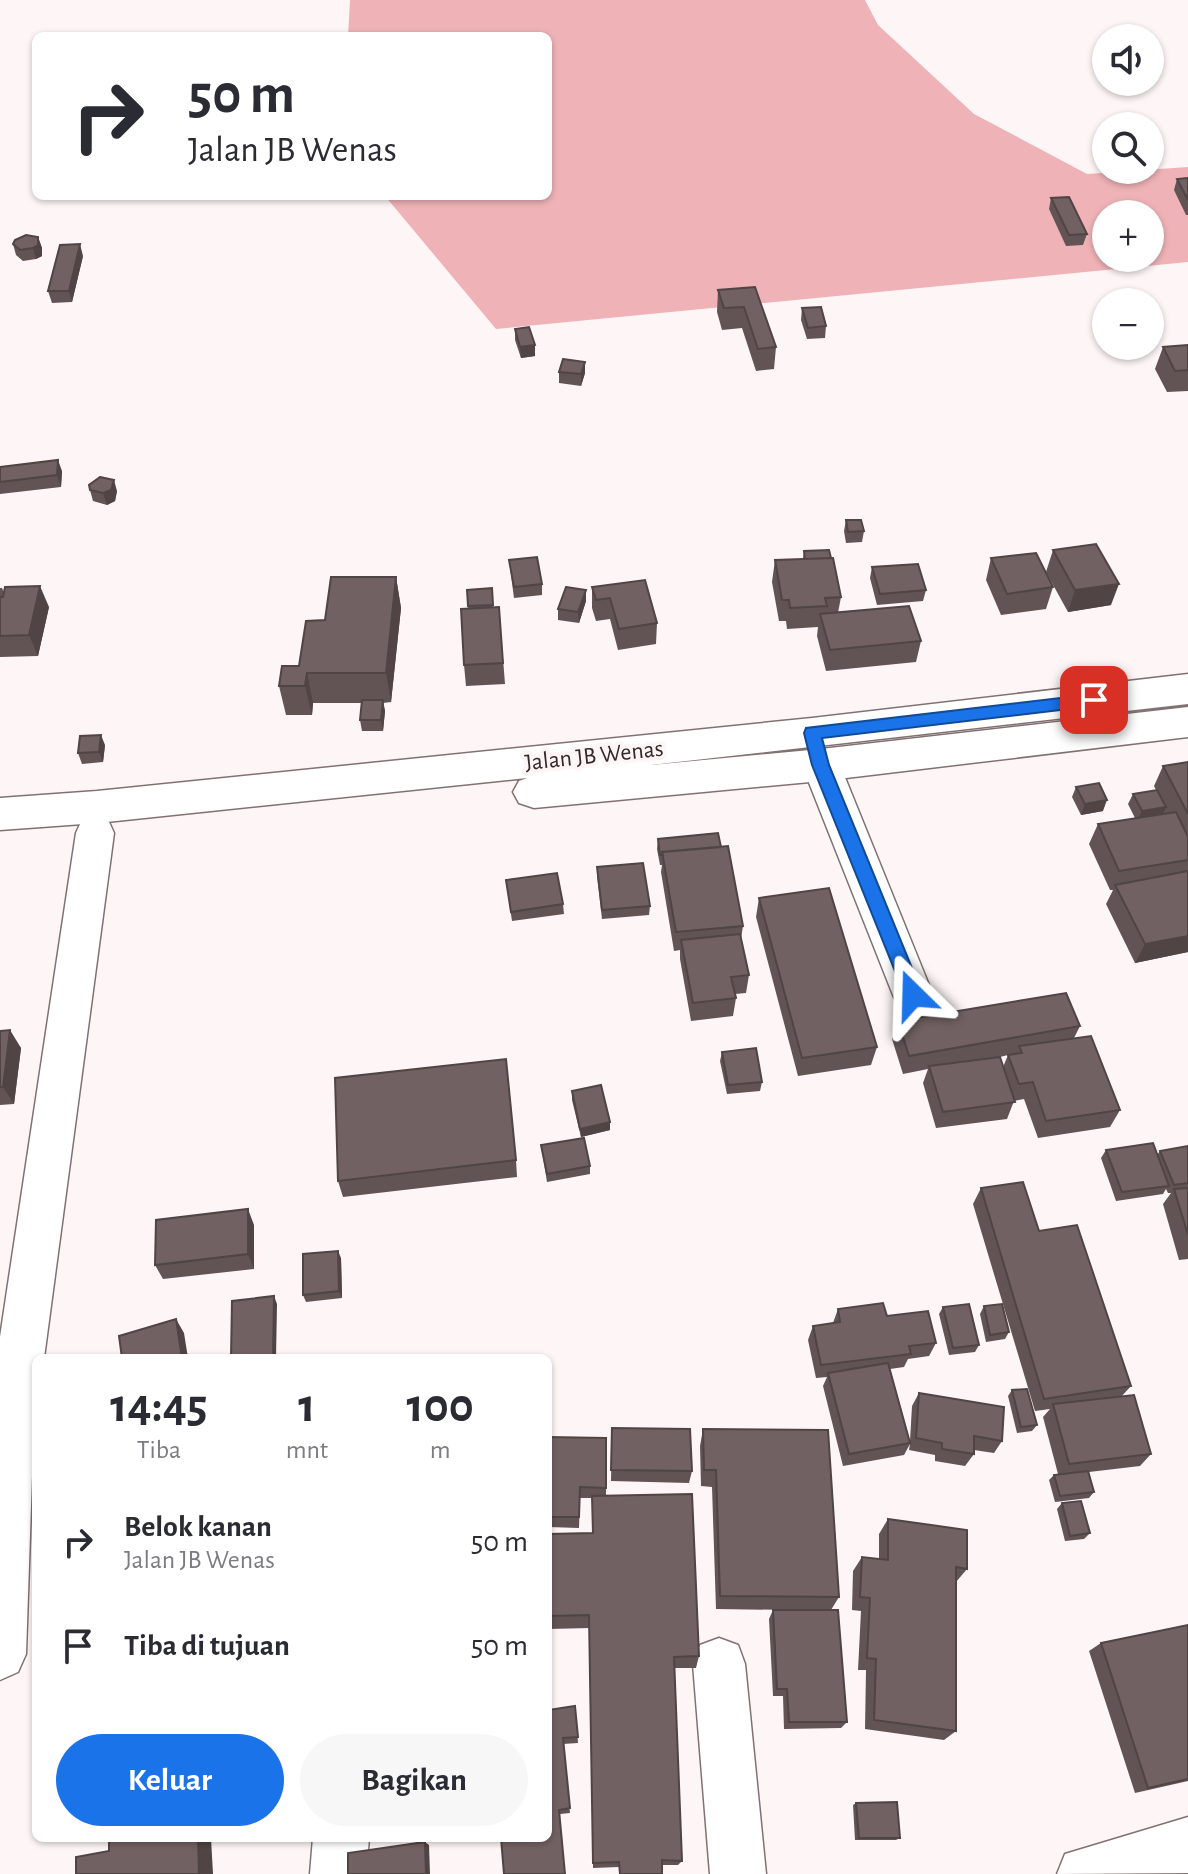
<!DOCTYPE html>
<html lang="id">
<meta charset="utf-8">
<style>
body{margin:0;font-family:"Alegreya Sans",sans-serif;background:#f7f7f7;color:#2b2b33;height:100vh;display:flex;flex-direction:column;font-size:30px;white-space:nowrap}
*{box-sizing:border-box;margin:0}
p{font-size:26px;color:#7c7c81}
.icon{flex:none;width:44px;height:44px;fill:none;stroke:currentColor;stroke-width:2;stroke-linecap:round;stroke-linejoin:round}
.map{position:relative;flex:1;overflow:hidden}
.drawer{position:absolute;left:32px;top:1354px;width:520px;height:488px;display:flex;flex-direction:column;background:#fff;border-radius:12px;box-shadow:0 2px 6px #0004}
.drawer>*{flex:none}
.hud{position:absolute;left:32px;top:32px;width:520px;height:168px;border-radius:12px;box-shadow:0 2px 6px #0004;background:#fff;color:#2b2b33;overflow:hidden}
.controls{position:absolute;left:1092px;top:24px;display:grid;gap:16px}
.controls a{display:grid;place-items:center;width:72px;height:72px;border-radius:50%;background:#fff;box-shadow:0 2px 6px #0004;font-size:40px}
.pin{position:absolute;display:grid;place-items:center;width:68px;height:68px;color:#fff;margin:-34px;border-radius:16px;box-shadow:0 4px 12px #0006}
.me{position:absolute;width:88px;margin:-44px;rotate:338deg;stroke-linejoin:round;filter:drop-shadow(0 0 6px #0008)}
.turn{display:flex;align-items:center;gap:28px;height:168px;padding:0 24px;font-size:36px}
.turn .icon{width:104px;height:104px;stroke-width:2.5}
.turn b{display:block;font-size:56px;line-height:68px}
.eta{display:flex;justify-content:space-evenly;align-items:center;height:136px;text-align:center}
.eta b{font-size:48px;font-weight:700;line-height:56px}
.cta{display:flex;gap:16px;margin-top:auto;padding:16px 24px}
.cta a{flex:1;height:92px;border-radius:48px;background:#1a73e8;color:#fff;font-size:32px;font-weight:700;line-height:92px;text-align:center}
.cta a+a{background:#f7f7f7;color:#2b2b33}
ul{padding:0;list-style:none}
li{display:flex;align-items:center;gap:24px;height:104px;padding:0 24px}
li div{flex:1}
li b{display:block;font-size:30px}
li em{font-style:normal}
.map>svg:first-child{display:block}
.green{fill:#efb3b7;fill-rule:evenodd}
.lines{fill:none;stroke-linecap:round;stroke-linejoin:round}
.minor-casing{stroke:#827172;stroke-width:3}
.secondary-casing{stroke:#827172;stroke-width:3}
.minor{fill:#fff;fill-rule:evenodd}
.secondary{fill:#fff;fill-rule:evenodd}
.wall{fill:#625354;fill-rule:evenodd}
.shaded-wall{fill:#504445}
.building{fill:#726162;stroke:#504445;stroke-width:2}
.route{fill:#1a73e8;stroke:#114b97;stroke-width:2}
.labels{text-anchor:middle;stroke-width:8;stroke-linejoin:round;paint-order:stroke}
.street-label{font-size:24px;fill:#312a2a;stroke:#fef6f6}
</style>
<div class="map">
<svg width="1188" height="1874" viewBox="0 0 1188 1874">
<rect width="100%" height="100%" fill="#fef6f6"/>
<path class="green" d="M 350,0 L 865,0 L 878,25 L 974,114 L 1087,174 L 1188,167 L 1188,262 L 496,329 L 385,196 L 548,196 L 548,36 L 348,36 ZM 1106,214 L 1150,214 L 1150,258 L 1106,258 Z"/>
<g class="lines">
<g class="minor-casing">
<path id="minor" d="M 821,751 L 834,755 L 840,765 L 933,995 L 927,1007 L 913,1012 L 899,1007 L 893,995 L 802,765 L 808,755 Z
M 95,818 L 109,822 L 114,833 L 44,1358 L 36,1358 L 26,1654 L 18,1672 L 0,1680 L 0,1337 L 76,833 L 81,822 Z
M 719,1638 L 738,1645 L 745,1664 L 766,1874 L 710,1874 L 693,1664 L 700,1645 Z
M 1188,1817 L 1188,1873 L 1057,1874 L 1065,1854 Z
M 313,1838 L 369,1838 L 366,1874 L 310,1874 Z"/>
</g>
<g class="secondary-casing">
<path id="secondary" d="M 1188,674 L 1188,704 L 651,765 L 821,749 L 1188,707 L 1188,737 L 821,781 L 534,808 L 519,803 L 513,792 L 519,781 L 527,778 L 97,823 L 0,830 L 0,798 L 97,791 L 812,718 Z"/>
</g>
<use href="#minor" class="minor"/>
<use href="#secondary" class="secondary"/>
</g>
<path class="wall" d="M 1188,178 L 1188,215 L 1186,215 L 1174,190 L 1177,179 Z
M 1051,198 L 1087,234 L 1083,245 L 1066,246 L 1049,209 Z
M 38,237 L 42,248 L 42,256 L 36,259 L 23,261 L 16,255 L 13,244 Z
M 83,256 L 72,302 L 52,303 L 48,291 Z
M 755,287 L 776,347 L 774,369 L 756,371 L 742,328 L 722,330 L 717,312 L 718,290 Z
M 802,308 L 826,326 L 825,338 L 807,339 L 801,320 Z
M 515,329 L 535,356 L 521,358 L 515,340 Z
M 1188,345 L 1188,391 L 1167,392 L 1155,369 L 1163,347 Z
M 585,362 L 585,373 L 581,386 L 559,383 L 559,372 Z
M 0,467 L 62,471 L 61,487 L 0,494 Z
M 90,490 L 117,491 L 115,501 L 107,505 L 93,501 Z
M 846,520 L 864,531 L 862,542 L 846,543 L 844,531 Z
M 1053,550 L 1111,605 L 1068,612 L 1046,572 Z
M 804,551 L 841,597 L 838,613 L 921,641 L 916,662 L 826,671 L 817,636 L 818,627 L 787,629 L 786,621 L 779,621 L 772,582 L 775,560 L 803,559 Z
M 991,558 L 1053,587 L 1046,609 L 1001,615 L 986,580 Z
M 509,560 L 542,584 L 542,595 L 514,598 Z
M 872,567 L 926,590 L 923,601 L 877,605 L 870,578 Z
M 396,577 L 401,608 L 391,702 L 383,703 L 385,711 L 383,731 L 362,731 L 360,720 L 362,703 L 313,703 L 312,715 L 286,715 L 279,686 L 299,666 L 325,620 Z
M 592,587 L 657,623 L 656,644 L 618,650 L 610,619 L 596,621 L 592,608 Z
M 0,588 L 2,588 L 4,593 L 49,607 L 38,656 L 0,657 Z
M 492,588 L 493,607 L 499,607 L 505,684 L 466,686 L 464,665 L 468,609 L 467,590 Z
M 586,590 L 586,601 L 579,623 L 558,620 L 558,609 Z
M 105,745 L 103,762 L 82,764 L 78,753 Z
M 1188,762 L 1188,952 L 1135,963 L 1106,904 L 1113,890 L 1110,890 L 1089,844 L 1098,824 L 1135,818 L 1128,804 L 1133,794 L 1156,790 L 1154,786 L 1163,766 Z
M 1076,787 L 1103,811 L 1081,815 L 1072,797 Z
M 658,839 L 721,847 L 743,926 L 741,939 L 749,975 L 746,993 L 735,994 L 736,998 L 733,1016 L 691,1021 L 680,959 L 680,950 L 674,951 L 661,872 L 662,865 L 660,865 L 657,849 Z
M 597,867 L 650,906 L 649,915 L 602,919 L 597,876 Z
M 506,880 L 563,904 L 564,914 L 512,921 Z
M 759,898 L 877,1047 L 871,1065 L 798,1076 L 756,917 Z
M 898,1021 L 1080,1026 L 1074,1038 L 1120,1110 L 1110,1127 L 1038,1138 L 1024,1099 L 1014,1101 L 1007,1119 L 936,1128 L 923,1083 L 928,1069 L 903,1074 L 892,1039 ZM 1008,1055 L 1003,1067 L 1000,1057 Z
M 0,1031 L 21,1048 L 14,1104 L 0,1105 Z
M 722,1052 L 762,1082 L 760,1091 L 727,1094 L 720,1061 Z
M 572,1091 L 610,1130 L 581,1137 L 572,1100 Z
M 541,1145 L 590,1166 L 590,1174 L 547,1182 Z
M 1188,1146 L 1188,1259 L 1179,1260 L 1163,1204 L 1171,1193 L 1168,1193 L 1166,1189 L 1163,1194 L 1116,1201 L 1101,1158 L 1106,1150 L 1157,1155 L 1160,1151 Z
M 516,1160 L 517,1177 L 343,1197 L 338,1181 Z
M 981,1188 L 1039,1231 L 1131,1386 L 1121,1397 L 1151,1454 L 1140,1466 L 1089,1472 L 1094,1492 L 1089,1498 L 1055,1502 L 1049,1480 L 1054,1475 L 1058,1474 L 1043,1417 L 1050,1409 L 1035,1411 L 973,1204 Z
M 254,1225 L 254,1269 L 163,1279 L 155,1265 Z
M 341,1258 L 342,1298 L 306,1302 L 303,1295 Z
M 984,1306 L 1009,1332 L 1005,1339 L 986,1342 L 980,1314 Z
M 943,1307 L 979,1345 L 975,1352 L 949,1355 L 939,1314 Z
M 838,1309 L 887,1316 L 936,1343 L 929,1356 L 908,1359 L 904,1367 L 890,1369 L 910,1441 L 912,1406 L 919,1393 L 1002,1441 L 994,1453 L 974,1450 L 974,1454 L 965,1466 L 935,1461 L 935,1455 L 909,1450 L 910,1444 L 904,1455 L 843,1466 L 823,1386 L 827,1377 L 816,1378 L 808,1340 L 813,1326 L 833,1323 Z
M 1012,1390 L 1037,1425 L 1032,1431 L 1017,1433 L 1008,1396 Z
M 612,1428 L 692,1471 L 689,1483 L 611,1481 Z
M 703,1429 L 839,1597 L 831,1610 L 847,1722 L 841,1728 L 784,1729 L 783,1696 L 773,1696 L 769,1619 L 773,1610 L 791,1610 L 716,1609 L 712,1487 L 701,1486 L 700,1446 Z
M 548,1437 L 606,1438 L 606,1495 L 699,1656 L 696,1668 L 674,1668 L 682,1861 L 678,1865 L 662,1865 L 662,1874 L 619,1874 L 619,1867 L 593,1868 L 590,1628 L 548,1629 L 548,1534 L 592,1533 L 592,1498 L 580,1498 L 579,1528 L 548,1527 Z
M 1062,1503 L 1090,1533 L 1084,1539 L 1065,1541 L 1057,1509 Z
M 888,1519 L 967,1569 L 956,1582 L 956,1731 L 944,1740 L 865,1729 L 866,1670 L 858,1670 L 861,1611 L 852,1610 L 853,1571 L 862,1557 L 879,1559 L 879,1534 Z
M 1188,1625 L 1188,1781 L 1135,1793 L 1089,1651 L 1101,1643 Z
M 575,1706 L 578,1743 L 563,1744 L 570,1813 L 560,1814 L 548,1710 Z
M 856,1803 L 900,1838 L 896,1840 L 855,1840 L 853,1805 Z"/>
<path class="shaded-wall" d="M 38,237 L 42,248 L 42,256 L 36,259 L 33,248 Z
M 80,244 L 83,256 L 72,302 L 69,291 Z
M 535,345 L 535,356 L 521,358 L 520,347 Z
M 585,362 L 585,373 L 581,386 L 581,374 Z
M 58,460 L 62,471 L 61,487 L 57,475 Z
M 114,480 L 117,491 L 115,501 L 107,505 L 103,493 Z
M 396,577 L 401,608 L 391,702 L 386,673 Z
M 1119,584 L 1111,605 L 1068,612 L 1075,590 Z
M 40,586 L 49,607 L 38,656 L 29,635 Z
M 586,590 L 586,601 L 579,623 L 578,612 Z
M 307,673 L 313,703 L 312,715 L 305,686 Z
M 383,700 L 385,711 L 383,731 L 381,720 Z
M 101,735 L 105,745 L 103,762 L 99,752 Z
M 1107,800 L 1103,811 L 1081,815 L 1085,804 Z
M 1166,807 L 1161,817 L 1137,822 L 1142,811 Z
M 1188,936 L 1188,952 L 1135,963 L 1145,944 Z
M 10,1030 L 21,1048 L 14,1104 L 3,1087 Z
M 610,1122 L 610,1130 L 581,1137 L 580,1129 Z
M 248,1209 L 254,1225 L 254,1269 L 248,1254 Z
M 338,1251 L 341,1258 L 342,1298 L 339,1291 Z
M 274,1296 L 277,1304 L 276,1358 L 273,1358 Z
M 176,1319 L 184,1333 L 188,1358 L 182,1358 Z
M 198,1838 L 211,1838 L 213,1874 L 199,1874 Z
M 425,1842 L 429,1845 L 430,1874 L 426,1874 Z"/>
<path class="building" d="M 1188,178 L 1188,200 L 1177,179 Z
M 1069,197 L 1087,234 L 1069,235 L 1051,198 Z
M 26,235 L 38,237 L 38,245 L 33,248 L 20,250 L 13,244 L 15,240 Z
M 80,244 L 69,291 L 48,291 L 60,245 Z
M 755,287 L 776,347 L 758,349 L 744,307 L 724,308 L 718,290 Z
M 821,307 L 826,326 L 808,328 L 802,308 Z
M 529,327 L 535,345 L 520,347 L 515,329 Z
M 1188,345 L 1188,370 L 1175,371 L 1163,347 Z
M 563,359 L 585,362 L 581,374 L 559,372 Z
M 58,460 L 57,475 L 0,482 L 0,467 Z
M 100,477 L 114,480 L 111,490 L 103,493 L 90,490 L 89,485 Z
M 846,520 L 861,520 L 864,531 L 848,532 Z
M 1096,544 L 1119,584 L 1075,590 L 1053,550 Z
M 829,550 L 831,558 L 805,559 L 804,551 Z
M 1036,553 L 1053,587 L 1007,594 L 991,558 Z
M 537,557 L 542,584 L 514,587 L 509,560 Z
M 833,558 L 841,597 L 825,598 L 827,606 L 790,608 L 789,600 L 782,600 L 775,560 Z
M 918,564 L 926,590 L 880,594 L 872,567 Z
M 331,577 L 396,577 L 386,673 L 307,673 L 305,686 L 279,686 L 282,666 L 299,666 L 306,621 L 325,620 Z
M 645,580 L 657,623 L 619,629 L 610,598 L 596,600 L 592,587 Z
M 40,586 L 29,635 L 0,636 L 0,597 L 3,597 L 5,587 Z
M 566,587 L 586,590 L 578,612 L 558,609 Z
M 492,588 L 493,605 L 468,606 L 467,590 Z
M 909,606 L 921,641 L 830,650 L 820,614 Z
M 499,607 L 503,663 L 464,665 L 461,609 Z
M 362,700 L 383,700 L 381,720 L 360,720 Z
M 101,735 L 99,752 L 78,753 L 80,736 Z
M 1188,762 L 1188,814 L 1163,766 Z
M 1099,783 L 1107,800 L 1085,804 L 1076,787 Z
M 1157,790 L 1166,807 L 1142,811 L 1133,794 Z
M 1176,812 L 1188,837 L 1188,860 L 1119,871 L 1098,824 Z
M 718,833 L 721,847 L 662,852 L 663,855 L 660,855 L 658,839 Z
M 728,846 L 743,926 L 676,932 L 662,852 Z
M 643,863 L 650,906 L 602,910 L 597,867 Z
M 1188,871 L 1188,936 L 1145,944 L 1115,885 Z
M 557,873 L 563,904 L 511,912 L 506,880 Z
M 829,888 L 877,1047 L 802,1058 L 759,898 Z
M 740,934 L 749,975 L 731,977 L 736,998 L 693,1003 L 681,940 Z
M 1066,993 L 1080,1026 L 909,1056 L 898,1021 Z
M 10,1030 L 3,1087 L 0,1087 L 0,1031 Z
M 1091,1036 L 1120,1110 L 1046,1121 L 1033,1082 L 1019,1084 L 1008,1055 L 1022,1053 L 1019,1046 Z
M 756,1048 L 762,1082 L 728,1085 L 722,1052 Z
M 1000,1057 L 1015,1102 L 943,1112 L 929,1066 Z
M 506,1059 L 516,1160 L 338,1181 L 335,1078 Z
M 601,1085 L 610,1122 L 580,1129 L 572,1091 Z
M 584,1138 L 590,1166 L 547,1174 L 541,1145 Z
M 1153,1143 L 1169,1186 L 1122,1192 L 1106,1150 Z
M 1188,1146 L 1188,1183 L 1174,1185 L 1160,1151 Z
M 1023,1182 L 1039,1231 L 1077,1225 L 1131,1386 L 1044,1399 L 981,1188 Z
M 1188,1188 L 1188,1235 L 1174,1189 Z
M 248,1209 L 248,1254 L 155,1265 L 156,1220 Z
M 338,1251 L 339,1291 L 303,1295 L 303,1254 Z
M 274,1296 L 273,1358 L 231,1358 L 232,1301 Z
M 883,1303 L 887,1316 L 928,1311 L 936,1343 L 909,1346 L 911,1354 L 821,1365 L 813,1326 L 840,1322 L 838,1309 Z
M 969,1304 L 979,1345 L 953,1348 L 943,1307 Z
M 1002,1304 L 1009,1332 L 990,1335 L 984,1306 Z
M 176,1319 L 182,1358 L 122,1358 L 119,1336 Z
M 888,1363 L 910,1443 L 849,1454 L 828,1373 Z
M 1027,1389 L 1037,1425 L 1021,1427 L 1012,1390 Z
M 919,1393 L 1004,1407 L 1002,1441 L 974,1436 L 974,1454 L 942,1449 L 942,1443 L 916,1438 Z
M 1134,1395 L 1151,1454 L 1069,1464 L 1053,1404 Z
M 612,1428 L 690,1429 L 692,1471 L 611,1470 Z
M 703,1429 L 828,1430 L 839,1597 L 720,1596 L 716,1470 L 704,1470 Z
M 548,1437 L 606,1438 L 606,1488 L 580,1487 L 579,1517 L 548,1517 Z
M 1088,1471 L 1094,1492 L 1060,1496 L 1054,1475 Z
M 692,1494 L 699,1656 L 674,1657 L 682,1861 L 662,1860 L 662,1874 L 620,1874 L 619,1862 L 593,1863 L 589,1615 L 548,1616 L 548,1534 L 593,1533 L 592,1496 Z
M 1081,1501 L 1090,1533 L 1070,1536 L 1062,1503 Z
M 888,1519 L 967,1530 L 967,1569 L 956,1567 L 956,1731 L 874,1720 L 876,1659 L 867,1658 L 870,1598 L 860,1597 L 862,1557 L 888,1560 Z
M 773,1610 L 838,1610 L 847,1722 L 789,1722 L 787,1689 L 777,1689 Z
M 1188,1625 L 1188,1779 L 1148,1788 L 1101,1643 Z
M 575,1706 L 578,1737 L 563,1738 L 570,1808 L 559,1810 L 565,1874 L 504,1874 L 501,1838 L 548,1838 L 548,1710 Z
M 897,1802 L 900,1838 L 859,1838 L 856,1803 Z
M 109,1838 L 198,1838 L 199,1874 L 76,1874 L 76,1857 L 109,1851 Z
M 425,1842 L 426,1874 L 348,1874 L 348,1853 Z"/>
<path class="route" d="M 1094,694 L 1102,700 L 1094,706 L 822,738 L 829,765 L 923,995 L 920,1001 L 907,1001 L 812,765 L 804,733 L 806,728 Z"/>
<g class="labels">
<g class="street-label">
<text transform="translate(594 755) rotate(-6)" y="8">Jalan JB Wenas</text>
</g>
</g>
</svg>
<div class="controls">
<a><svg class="icon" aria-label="sound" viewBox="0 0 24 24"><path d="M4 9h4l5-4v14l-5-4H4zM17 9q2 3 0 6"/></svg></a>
<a><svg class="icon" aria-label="search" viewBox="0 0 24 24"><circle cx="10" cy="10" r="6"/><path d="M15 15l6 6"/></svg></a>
<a>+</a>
<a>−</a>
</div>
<div class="pin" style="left:1094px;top:700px;background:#d93025"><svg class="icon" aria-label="arrive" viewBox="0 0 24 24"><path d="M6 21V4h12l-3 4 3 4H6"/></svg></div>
<svg class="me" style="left:913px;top:995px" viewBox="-20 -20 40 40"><path d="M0-17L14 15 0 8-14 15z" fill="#1a73e8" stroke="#fff" stroke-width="4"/></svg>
<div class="hud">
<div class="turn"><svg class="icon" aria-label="right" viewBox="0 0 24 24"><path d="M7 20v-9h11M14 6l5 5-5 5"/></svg><div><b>50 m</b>Jalan JB Wenas</div></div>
</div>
<section class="drawer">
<div class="eta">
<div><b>14:45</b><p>Tiba</p></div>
<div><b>1</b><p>mnt</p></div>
<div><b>100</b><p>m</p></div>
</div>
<ul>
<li><svg class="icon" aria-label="right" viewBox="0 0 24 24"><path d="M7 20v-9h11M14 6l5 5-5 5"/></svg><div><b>Belok kanan</b><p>Jalan JB Wenas</p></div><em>50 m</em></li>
<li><svg class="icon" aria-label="arrive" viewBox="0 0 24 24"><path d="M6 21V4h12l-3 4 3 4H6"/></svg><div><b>Tiba di tujuan</b></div><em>50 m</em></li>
</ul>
<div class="cta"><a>Keluar</a><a>Bagikan</a></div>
</section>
</div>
